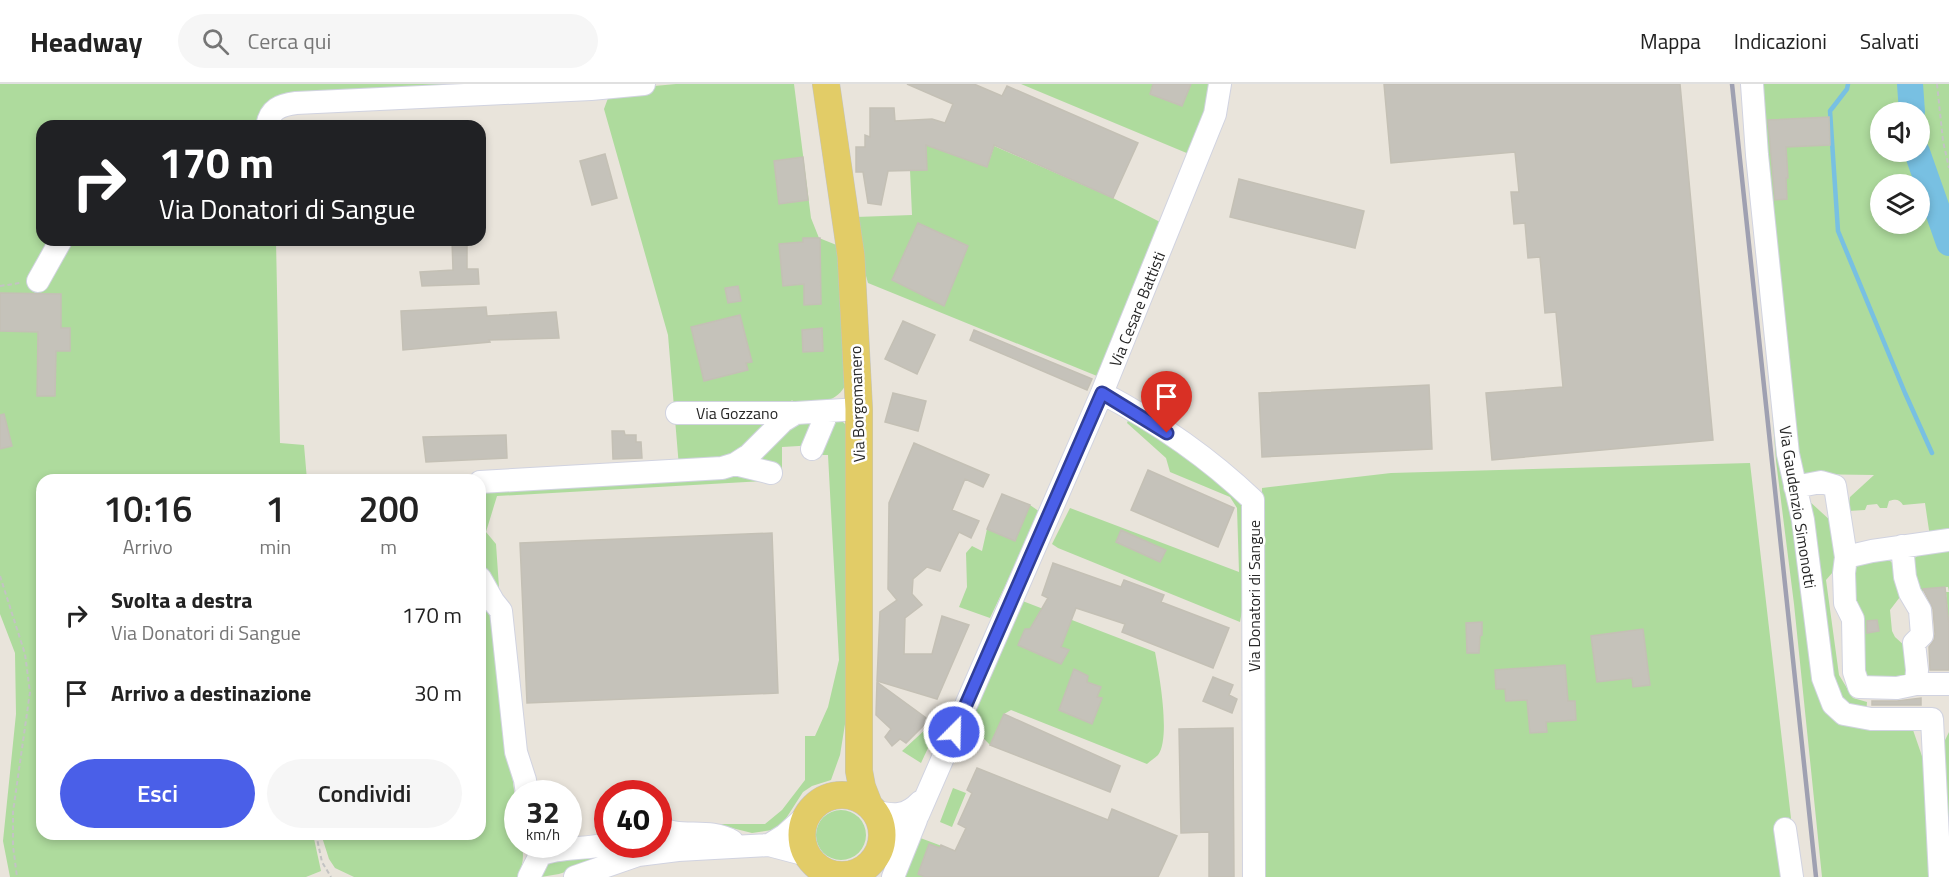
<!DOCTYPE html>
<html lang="it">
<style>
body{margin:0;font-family:"Titillium Web",sans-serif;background:#f6f6f6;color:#222;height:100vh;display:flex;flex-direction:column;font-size:22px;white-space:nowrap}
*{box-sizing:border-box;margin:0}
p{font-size:20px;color:#767676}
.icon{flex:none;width:33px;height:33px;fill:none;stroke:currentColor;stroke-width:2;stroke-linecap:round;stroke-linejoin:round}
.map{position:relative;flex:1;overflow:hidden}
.sheet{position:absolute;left:36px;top:390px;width:450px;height:366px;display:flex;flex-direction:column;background:#fff;border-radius:18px;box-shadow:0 3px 9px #0003}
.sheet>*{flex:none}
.banner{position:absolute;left:36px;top:36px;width:450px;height:126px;border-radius:18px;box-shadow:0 3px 9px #0003;background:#202124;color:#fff;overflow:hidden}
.tools{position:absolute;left:1870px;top:18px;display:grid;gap:12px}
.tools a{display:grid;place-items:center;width:60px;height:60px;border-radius:50%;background:#fff;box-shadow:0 3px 9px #0003;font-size:30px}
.speed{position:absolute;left:504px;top:696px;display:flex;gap:12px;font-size:30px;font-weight:700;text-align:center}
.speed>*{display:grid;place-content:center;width:78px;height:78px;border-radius:50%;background:#fff;box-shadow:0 3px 9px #0003;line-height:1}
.speed small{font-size:15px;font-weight:400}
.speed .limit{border:9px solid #d22;background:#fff;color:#111}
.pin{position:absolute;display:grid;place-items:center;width:51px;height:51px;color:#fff;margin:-62px -26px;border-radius:50% 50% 50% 0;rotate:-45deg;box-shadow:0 0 6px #0007}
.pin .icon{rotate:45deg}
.me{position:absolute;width:66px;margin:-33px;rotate:23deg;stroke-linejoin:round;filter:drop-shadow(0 0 4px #0008)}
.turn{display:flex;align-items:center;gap:21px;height:126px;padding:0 24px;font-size:27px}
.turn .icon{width:78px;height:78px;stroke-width:2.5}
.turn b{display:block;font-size:42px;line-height:51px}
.eta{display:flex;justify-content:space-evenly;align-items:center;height:102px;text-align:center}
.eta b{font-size:36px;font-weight:600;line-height:42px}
.button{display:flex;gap:12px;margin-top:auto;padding:12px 24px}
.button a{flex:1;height:69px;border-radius:36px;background:#4a5fe8;color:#fff;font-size:24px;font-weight:600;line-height:69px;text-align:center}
.button a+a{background:#f6f6f6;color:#222}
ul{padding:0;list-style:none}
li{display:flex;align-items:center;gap:18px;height:78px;padding:0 24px}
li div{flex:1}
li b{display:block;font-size:22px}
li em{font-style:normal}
header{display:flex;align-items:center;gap:36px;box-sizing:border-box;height:84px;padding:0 30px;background:#fff;border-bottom:2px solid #e0e0e0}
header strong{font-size:28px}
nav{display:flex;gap:33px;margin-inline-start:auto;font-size:21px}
.search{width:420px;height:54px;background:#f6f6f6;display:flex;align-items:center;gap:15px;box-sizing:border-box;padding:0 21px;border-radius:33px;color:#767676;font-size:22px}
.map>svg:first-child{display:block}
.green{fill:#aedb9d;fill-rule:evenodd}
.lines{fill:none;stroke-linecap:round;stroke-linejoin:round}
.stream{stroke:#78c0e2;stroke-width:4.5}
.river{stroke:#78c0e2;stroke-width:26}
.building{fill:#c5c2ba;stroke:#c4c0b5;stroke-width:1.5}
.minor-casing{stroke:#d1d3e0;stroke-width:24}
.major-casing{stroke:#c3c3c3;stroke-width:28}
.path{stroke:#c3c3c3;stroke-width:2;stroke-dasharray:4.5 3;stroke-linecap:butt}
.minor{stroke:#fff;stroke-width:22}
.major{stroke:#e2cc67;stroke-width:27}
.rail{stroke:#9fa0b1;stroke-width:4.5}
.route-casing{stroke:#303e97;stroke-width:15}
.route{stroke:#4a5fe8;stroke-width:10}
.labels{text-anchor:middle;stroke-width:5;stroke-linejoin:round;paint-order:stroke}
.street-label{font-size:16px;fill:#282828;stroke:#fff}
</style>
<header>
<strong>Headway</strong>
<div class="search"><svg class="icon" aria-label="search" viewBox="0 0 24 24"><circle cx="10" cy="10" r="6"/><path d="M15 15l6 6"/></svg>Cerca qui</div>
<nav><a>Mappa</a><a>Indicazioni</a><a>Salvati</a></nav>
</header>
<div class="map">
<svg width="1949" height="793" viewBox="0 0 1949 793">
<rect width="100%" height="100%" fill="#e9e4db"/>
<path class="green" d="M 0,0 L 578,0 L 284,16 L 266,42 L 42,42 L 42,156 L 276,156 L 280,359 L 304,361 L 307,396 L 42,396 L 42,750 L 313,750 L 321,787 L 306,793 L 10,793 L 3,757 L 16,630 L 15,569 L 0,530 Z
M 676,0 L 794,0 L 811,134 L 819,154 L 839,162 L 845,302 C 834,321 816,318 795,320 L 792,316 L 777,337 L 741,370 L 679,383 L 668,251 L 604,25 L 611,6 Z
M 1021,0 L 1211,0 L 1207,23 L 1189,70 Z
M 1758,0 L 1909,0 L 1911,28 L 1881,28 L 1881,68 L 1916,68 L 1949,162 L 1949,451 L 1930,453 L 1925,419 L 1903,421 C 1899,415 1896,415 1889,417 L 1887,424 L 1880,424 L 1877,420 L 1867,421 L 1865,426 L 1848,427 L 1850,413 L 1874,391 L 1804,390 L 1795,384 ZM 1881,100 L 1920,100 L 1920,140 L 1881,140 Z
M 1912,0 L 1949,0 L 1949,154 L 1918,68 L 1920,68 L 1920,28 L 1914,28 Z
M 926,61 L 987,83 L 994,62 L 1113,114 L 1162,139 L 1097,292 L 868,199 L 860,171 L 856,133 L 912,131 L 910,86 L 927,85 Z
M 1769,287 L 1818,594 L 1871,643 L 1913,646 L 1924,678 L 1934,679 L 1949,648 L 1949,793 L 1822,793 L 1794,520 L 1776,377 Z
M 1129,334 L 1197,377 L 1243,420 L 1248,492 L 1240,538 L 1058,464 L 1052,460 L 1070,424 L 1239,488 L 1237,424 L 1230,413 L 1170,388 L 1166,374 L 1127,339 Z
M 841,336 L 847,342 L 846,634 L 840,671 L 831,696 L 812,702 L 803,708 L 783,739 L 772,746 L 752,749 L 716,740 L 765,740 L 782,726 L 805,696 L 805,652 L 815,652 L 828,623 L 839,576 L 828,371 L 817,371 L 816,361 L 782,363 L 782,385 L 769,385 L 748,380 L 784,347 L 808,337 Z
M 1750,379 L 1792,743 L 1784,793 L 1262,793 L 1262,404 L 1391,389 Z
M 737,391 L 765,397 L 497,412 L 486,448 L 496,460 L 500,518 L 480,484 L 480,404 Z
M 1808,416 L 1832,438 L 1839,481 L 1826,496 L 1839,591 L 1853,614 L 1867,618 L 1866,630 L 1837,618 Z
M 1030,421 L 1040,428 L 990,534 L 959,523 L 967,503 L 966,469 L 972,462 L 982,467 L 987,445 L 1015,457 Z
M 1949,465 L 1949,541 L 1946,508 L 1949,508 L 1948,503 L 1923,505 L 1924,518 L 1909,478 L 1923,468 Z
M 1888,475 L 1901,487 L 1903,509 L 1890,526 L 1892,547 L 1895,553 L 1906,563 L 1910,585 L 1900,598 L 1862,600 L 1847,494 L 1859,480 Z
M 480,503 L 493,527 L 517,732 L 518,760 L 522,761 C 524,773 523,781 518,793 L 354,793 L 335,784 L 329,775 L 321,750 L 480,750 Z
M 1020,516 L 1155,568 C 1159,589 1171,654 1158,671 C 1155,674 1150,677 1147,680 L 1011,626 L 1004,630 L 990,661 L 968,638 Z
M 928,643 L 935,649 L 921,679 L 902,667 Z
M 953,704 L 966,709 L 952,743 L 940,738 Z
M816 751a25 25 0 1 1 50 0a25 25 0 1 1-50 0Z
M 915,752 L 966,771 L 958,793 L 902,793 Z
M 622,761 L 647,761 L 559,790 L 541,793 L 546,771 Z"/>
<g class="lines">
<path class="stream" d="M 1848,0 L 1847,5 L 1830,27 L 1838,147 L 1905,309 L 1932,369"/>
<path class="river" d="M 1910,0 L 1912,28
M 1917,68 L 1949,159"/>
</g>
<path class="building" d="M 907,0 L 974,0 L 1002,12 L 1007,2 L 1138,59 L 1113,114 L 994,61 L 987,83 L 926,61 L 927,86 L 888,87 L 881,121 L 868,119 L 863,88 L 856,88 L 856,63 L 865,63 L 865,51 L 870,53 L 870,24 L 894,24 L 895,37 L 932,35 L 945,39 L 953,20 Z
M 1153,0 L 1191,0 L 1182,22 L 1150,10 Z
M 1384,0 L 1680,0 L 1713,356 L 1492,376 L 1486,309 L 1563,303 L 1556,228 L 1545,229 L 1540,173 L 1528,174 L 1525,139 L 1514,140 L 1511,108 L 1519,108 L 1515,68 L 1391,79 Z
M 1829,33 L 1830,61 L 1786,63 L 1788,94 L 1786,94 L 1787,115 L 1775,116 L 1768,36 Z
M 605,70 L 617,114 L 592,121 L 580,77 Z
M 803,73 L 808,116 L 779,120 L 774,77 Z
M 1239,95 L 1364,127 L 1355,164 L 1230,133 Z
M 918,139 L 968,162 L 944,222 L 892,196 Z
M 803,154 L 820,154 L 821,220 L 804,221 L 804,200 L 783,202 L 779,160 L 803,158 Z
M 452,156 L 467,156 L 467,185 L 478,185 L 479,200 L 422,202 L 420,188 L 453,186 Z
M 738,202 L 741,217 L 728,219 L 725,204 Z
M 0,209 L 61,210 L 61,244 L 70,244 L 70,267 L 56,267 L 55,312 L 37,312 L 38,248 L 0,247 Z
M 486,223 L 487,232 L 556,228 L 559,254 L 489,256 L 490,258 L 403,266 L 401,227 Z
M 740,231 L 752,278 L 746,279 L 748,286 L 704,297 L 691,243 Z
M 903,237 L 935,251 L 917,290 L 885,275 Z
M 822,244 L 823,267 L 803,268 L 802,246 Z
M 974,246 L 1092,295 L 1087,306 L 970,256 Z
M 1429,301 L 1432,365 L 1262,373 L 1259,309 Z
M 893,309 L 926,317 L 918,347 L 885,338 Z
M 4,330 L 12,362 L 0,365 L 0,331 Z
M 612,347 L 624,347 L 625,351 L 636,351 L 636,358 L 641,358 L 642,374 L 613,375 Z
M 506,351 L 507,374 L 426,378 L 423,353 Z
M 914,359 L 989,391 L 983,403 L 965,395 L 952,426 L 979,437 L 971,454 L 959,448 L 940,487 L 927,483 L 913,495 L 912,510 L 922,521 L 905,534 L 904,570 L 932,570 L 942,532 L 969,541 L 937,615 L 877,597 L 880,528 L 897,516 L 888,505 L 889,419 Z
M 1148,386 L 1234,424 L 1218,463 L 1131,426 Z
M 1002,410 L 1030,421 L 1015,457 L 987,445 Z
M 1121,446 L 1166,466 L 1160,478 L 1116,458 Z
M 772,449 L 778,609 L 527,619 L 520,459 Z
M 1053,479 L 1121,503 L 1124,496 L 1164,511 L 1161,518 L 1229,544 L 1213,584 L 1122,548 L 1125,540 L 1076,524 L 1061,563 L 1069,566 L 1061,580 L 1018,561 L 1025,545 L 1030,545 L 1048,514 L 1042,511 Z
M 1945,503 L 1949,541 L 1949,586 L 1930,586 L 1929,563 L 1934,556 L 1935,550 L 1933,525 L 1923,505 Z
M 1877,536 L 1879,547 L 1867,549 L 1867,537 Z
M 1482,538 L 1482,551 L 1480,552 L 1479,569 L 1467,569 L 1466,539 Z
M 1643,545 L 1650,601 L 1633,603 L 1632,594 L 1597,598 L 1591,552 Z
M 1565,581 L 1568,617 L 1575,617 L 1576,636 L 1546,638 L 1547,648 L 1530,649 L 1527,616 L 1506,617 L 1505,605 L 1496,605 L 1495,586 Z
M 1074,585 L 1088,592 L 1087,598 L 1101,603 L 1097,613 L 1102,614 L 1092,640 L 1059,626 Z
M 1213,593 L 1233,601 L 1229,611 L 1237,615 L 1232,629 L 1203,617 Z
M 877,598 L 929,636 L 906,659 L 900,655 L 892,662 L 885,653 L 891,645 L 876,631 Z
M 1921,614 L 1921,621 L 1872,621 L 1872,617 L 1897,617 Z
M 1004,630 L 1120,682 L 1110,708 L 990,661 Z
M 1233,644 L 1234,793 L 1209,793 L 1209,748 L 1181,749 L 1179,645 Z
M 977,684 L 1108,736 L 1112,725 L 1177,752 L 1158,793 L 925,793 L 918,790 L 929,760 L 940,764 L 941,761 L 955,767 L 966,744 L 958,740 L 972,709 L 967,706 Z"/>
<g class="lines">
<g class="minor-casing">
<path id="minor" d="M 1752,0 L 1757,71 L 1788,370 L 1803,436 L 1823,594 L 1833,620 L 1844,630 L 1871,635 L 1932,635 L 1940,793
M 267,42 C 270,25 280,21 296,19 L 591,5 L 644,0
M 38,197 L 61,156
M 1102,309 C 1157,338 1209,374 1253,416 L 1254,793
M 677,329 L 796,329
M 812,365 L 828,327
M 735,380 L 771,389
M 480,398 L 722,384 L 735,380 L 749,371 L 783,337 L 796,329 L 859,325
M 1795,403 L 1821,398 L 1835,402 L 1846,473 L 1844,489 L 1845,519 L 1853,535 L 1854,588 L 1859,603 L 1897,604 L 1916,600 L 1917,586 L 1914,559 L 1922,551 L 1920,526 L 1910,509 L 1905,493 L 1902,462
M 1846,473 L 1872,467 L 1949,456
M 480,494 L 493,517 L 501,527 L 516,668 L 525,696 L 527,710
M 1916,600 L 1949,600
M 874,727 C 893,732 906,733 920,718
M 658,742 C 677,756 708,743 732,757
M 1785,745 L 1792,793
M 769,761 L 785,751 L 805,733
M 880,764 L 918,731 L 1102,309 L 1215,30 L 1220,0
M 529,793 L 540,771 C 560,762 585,766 608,760
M 575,793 L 638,771 L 678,766 L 769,761 L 807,771
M 893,793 L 916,736"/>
</g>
<g class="major-casing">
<path id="major" d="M 826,0 L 851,172 L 859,325 L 859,687 L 862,703 L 869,721
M802 751a40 40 0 1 1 80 0a40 40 0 1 1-80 0Z"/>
</g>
<path class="path" d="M 1937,0 L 1943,57 L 1949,84
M 0,202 L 20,199
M 0,492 L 25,570 L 30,608 L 13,728 L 13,762 L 17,793
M 316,750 L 322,778 L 331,793"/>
<use href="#minor" class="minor"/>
<use href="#major" class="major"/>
<path class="rail" d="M 1732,0 L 1816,793"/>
</g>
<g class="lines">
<g class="route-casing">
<path id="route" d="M 954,648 L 1102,309 L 1167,349"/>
</g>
<use href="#route" class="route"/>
</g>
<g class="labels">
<g class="street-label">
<text transform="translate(1137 225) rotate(-68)" y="6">Via Cesare Battisti</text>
<text transform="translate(857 320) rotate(-92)" y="6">Via Borgomanero</text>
<text x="737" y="335">Via Gozzano</text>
<text transform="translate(1798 423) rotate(81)" y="6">Via Gaudenzio Simonotti</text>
<text transform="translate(1254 512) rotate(-90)" y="6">Via Donatori di Sangue</text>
</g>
</g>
</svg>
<div class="tools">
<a><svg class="icon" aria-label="sound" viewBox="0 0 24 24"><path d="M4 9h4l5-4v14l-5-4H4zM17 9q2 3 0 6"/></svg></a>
<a><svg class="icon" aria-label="layers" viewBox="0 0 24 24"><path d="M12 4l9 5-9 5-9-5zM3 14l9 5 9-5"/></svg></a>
</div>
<div class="speed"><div>32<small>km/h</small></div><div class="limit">40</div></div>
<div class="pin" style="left:1167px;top:349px;background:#d93025"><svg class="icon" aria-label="arrive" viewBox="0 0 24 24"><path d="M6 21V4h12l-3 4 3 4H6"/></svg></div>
<svg class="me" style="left:954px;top:648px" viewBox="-20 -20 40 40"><circle r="17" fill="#4a5fe8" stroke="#fff" stroke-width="3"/><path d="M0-11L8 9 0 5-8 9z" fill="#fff"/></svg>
<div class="banner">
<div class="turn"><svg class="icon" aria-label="right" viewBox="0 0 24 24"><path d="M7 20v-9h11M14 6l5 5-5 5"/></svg><div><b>170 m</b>Via Donatori di Sangue</div></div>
</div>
<section class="sheet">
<div class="eta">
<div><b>10:16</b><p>Arrivo</p></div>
<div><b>1</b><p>min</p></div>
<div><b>200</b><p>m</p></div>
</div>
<ul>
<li><svg class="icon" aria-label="right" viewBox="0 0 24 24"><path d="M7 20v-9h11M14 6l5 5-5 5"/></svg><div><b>Svolta a destra</b><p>Via Donatori di Sangue</p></div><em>170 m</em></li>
<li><svg class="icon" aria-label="arrive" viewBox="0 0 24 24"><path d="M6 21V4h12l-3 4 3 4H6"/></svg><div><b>Arrivo a destinazione</b></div><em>30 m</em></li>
</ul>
<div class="button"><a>Esci</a><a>Condividi</a></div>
</section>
</div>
